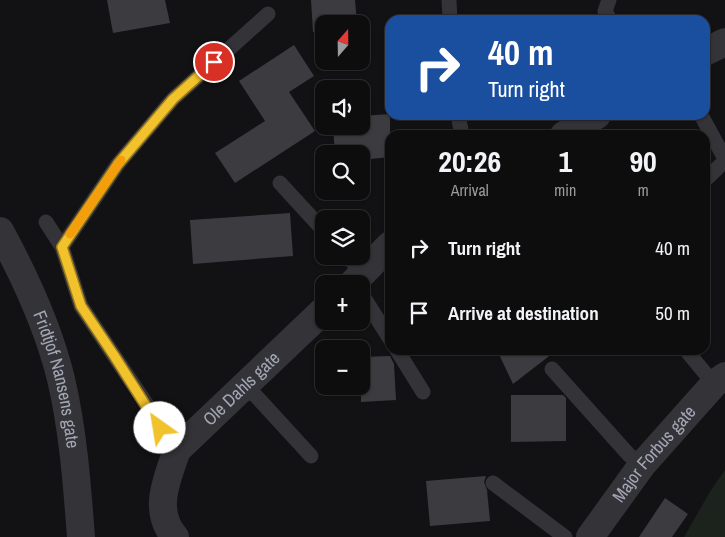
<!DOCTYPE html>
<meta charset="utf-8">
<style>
body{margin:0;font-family:"Archivo Narrow",sans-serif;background:#171617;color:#f1f3f6;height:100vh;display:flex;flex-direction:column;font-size:19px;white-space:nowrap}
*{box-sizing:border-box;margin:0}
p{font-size:16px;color:#9b9c9e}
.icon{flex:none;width:28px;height:28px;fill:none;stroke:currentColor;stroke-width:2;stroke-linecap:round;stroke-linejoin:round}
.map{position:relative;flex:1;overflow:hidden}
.side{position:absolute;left:385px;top:130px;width:325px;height:225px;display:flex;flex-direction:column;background:#0e0d0e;border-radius:15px;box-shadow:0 1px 4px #0004,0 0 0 1px #2e2d2e}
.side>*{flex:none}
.hud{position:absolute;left:385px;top:15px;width:325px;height:105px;border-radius:15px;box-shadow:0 1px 4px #0004,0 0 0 1px #2e2d2e;background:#1a4fa0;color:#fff;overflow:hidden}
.needle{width:32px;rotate:20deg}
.buttons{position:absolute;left:315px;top:15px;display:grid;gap:10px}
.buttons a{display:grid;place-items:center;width:55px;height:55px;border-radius:10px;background:#0e0d0e;box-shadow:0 1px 4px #0004,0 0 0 1px #2e2d2e;font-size:25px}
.pin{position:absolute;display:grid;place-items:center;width:42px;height:42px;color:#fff;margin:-21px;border:2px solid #fff;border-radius:50%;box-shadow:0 1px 5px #0007}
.me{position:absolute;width:55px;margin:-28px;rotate:328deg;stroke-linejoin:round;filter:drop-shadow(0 0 4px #0008)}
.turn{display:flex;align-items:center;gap:18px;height:105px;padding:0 20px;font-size:22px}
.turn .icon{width:65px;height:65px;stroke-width:2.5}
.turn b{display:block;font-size:35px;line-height:42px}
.eta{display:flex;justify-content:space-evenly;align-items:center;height:85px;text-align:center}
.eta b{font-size:30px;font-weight:700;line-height:35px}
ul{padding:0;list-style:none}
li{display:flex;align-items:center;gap:15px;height:65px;padding:0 20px}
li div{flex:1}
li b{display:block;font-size:19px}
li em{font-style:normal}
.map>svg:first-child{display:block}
.green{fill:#1c231d}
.building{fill:#3c3b40}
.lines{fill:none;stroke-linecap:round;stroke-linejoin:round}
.service{stroke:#333338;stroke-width:15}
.minor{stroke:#333338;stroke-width:28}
.tertiary{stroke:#333338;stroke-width:28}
.route-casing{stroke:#9d7e1d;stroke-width:12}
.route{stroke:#f1c22c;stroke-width:9}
.slow{stroke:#f59e0b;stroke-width:9}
.labels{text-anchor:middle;stroke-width:5;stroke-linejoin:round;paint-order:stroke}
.street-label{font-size:18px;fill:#a3a6b4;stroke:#0d0d0e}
</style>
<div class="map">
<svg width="725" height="537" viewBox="0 0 725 537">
<rect width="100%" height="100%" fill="#121113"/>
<path class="green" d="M 725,470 L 725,537 L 684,537 L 711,490 Z"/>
<path class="building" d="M 107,0 L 165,0 L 170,23 L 113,33 Z
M 311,0 L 355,0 L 357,24 L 324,24 L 324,31 L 313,32 Z
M 294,45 L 314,76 L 289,92 L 315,131 L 235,183 L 215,153 L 265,121 L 239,81 Z
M 390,114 L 390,157 L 361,160 L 361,154 L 335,154 L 333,126 L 361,126 L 361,116 Z
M 290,213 L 293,256 L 193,264 L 190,220 Z
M 497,350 L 557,350 L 513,384 Z
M 390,356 L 394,364 L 396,400 L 361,402 L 361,357 Z
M 511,395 L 563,395 L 566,398 L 566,441 L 511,442 Z
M 486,476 L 484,482 L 487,490 L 490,521 L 430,526 L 426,481 Z
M 665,498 L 688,514 L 672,537 L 639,537 Z"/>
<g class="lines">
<path class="service" d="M 449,0 L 450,20
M 609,0 L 605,11 L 610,20
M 458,115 L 462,135
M 701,115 L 725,159
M 705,180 L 725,161
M 280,183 L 324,231
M 46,222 L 62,247
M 347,256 L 363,273
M 361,293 L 390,339
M 397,350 L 423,392
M 686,350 L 714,384
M 552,369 L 629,455 L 642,465
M 242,387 L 256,396 L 311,456
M 177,450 L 81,306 L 62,247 L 118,164 L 173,99 L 268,14
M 493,483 L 565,537"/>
<g class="minor">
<path d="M 705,52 L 725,42"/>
<path d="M 564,135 L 597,115"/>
<path d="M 352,284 L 390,245"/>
<path id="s1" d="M 175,537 C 152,511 167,479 177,450 L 324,310"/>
<path id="s2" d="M 590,537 L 642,465 L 714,384 L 725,376"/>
</g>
<path class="tertiary" id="s3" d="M 0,231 C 24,275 49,330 61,379 C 73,430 77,484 81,537"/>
</g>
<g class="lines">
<g class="route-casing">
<path id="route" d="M 160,428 L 115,357 L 81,306 L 62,247 L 118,164 L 173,99 L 214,62"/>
</g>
<use href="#route" class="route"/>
<path class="slow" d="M 70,234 L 121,160"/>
</g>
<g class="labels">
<g class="street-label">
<text dy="6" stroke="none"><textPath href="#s3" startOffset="160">Fridtjof Nansens gate</textPath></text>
<text dy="6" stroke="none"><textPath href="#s1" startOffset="181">Ole Dahls gate</textPath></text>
<text dy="6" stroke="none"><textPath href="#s2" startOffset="105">Major Forbus gate</textPath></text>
</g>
</g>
</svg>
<div class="buttons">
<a><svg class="needle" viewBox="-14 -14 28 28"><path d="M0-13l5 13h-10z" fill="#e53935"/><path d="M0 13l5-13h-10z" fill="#9b9c9e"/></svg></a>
<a><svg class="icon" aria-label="sound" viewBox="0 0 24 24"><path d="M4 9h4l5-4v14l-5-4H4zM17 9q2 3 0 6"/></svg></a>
<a><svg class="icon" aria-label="search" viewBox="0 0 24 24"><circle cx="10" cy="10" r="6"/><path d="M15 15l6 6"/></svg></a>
<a><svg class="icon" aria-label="layers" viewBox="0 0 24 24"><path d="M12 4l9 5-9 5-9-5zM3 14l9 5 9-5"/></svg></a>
<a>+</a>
<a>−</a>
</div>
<div class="pin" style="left:214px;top:62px;background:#d93025"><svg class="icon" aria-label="arrive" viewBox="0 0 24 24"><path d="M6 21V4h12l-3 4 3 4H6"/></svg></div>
<svg class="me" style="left:160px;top:428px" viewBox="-20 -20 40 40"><circle r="19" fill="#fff"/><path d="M0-13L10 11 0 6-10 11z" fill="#f1c22c"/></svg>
<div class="hud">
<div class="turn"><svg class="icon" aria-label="right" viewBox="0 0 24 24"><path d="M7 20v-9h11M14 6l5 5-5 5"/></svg><div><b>40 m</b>Turn right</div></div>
</div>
<section class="side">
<div class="eta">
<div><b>20:26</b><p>Arrival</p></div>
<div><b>1</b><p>min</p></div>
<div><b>90</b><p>m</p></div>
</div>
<ul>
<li><svg class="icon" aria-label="right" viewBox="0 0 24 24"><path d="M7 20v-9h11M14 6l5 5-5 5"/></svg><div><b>Turn right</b></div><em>40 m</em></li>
<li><svg class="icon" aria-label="arrive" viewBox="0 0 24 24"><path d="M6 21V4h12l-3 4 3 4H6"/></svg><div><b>Arrive at destination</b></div><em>50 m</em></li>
</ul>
</section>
</div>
